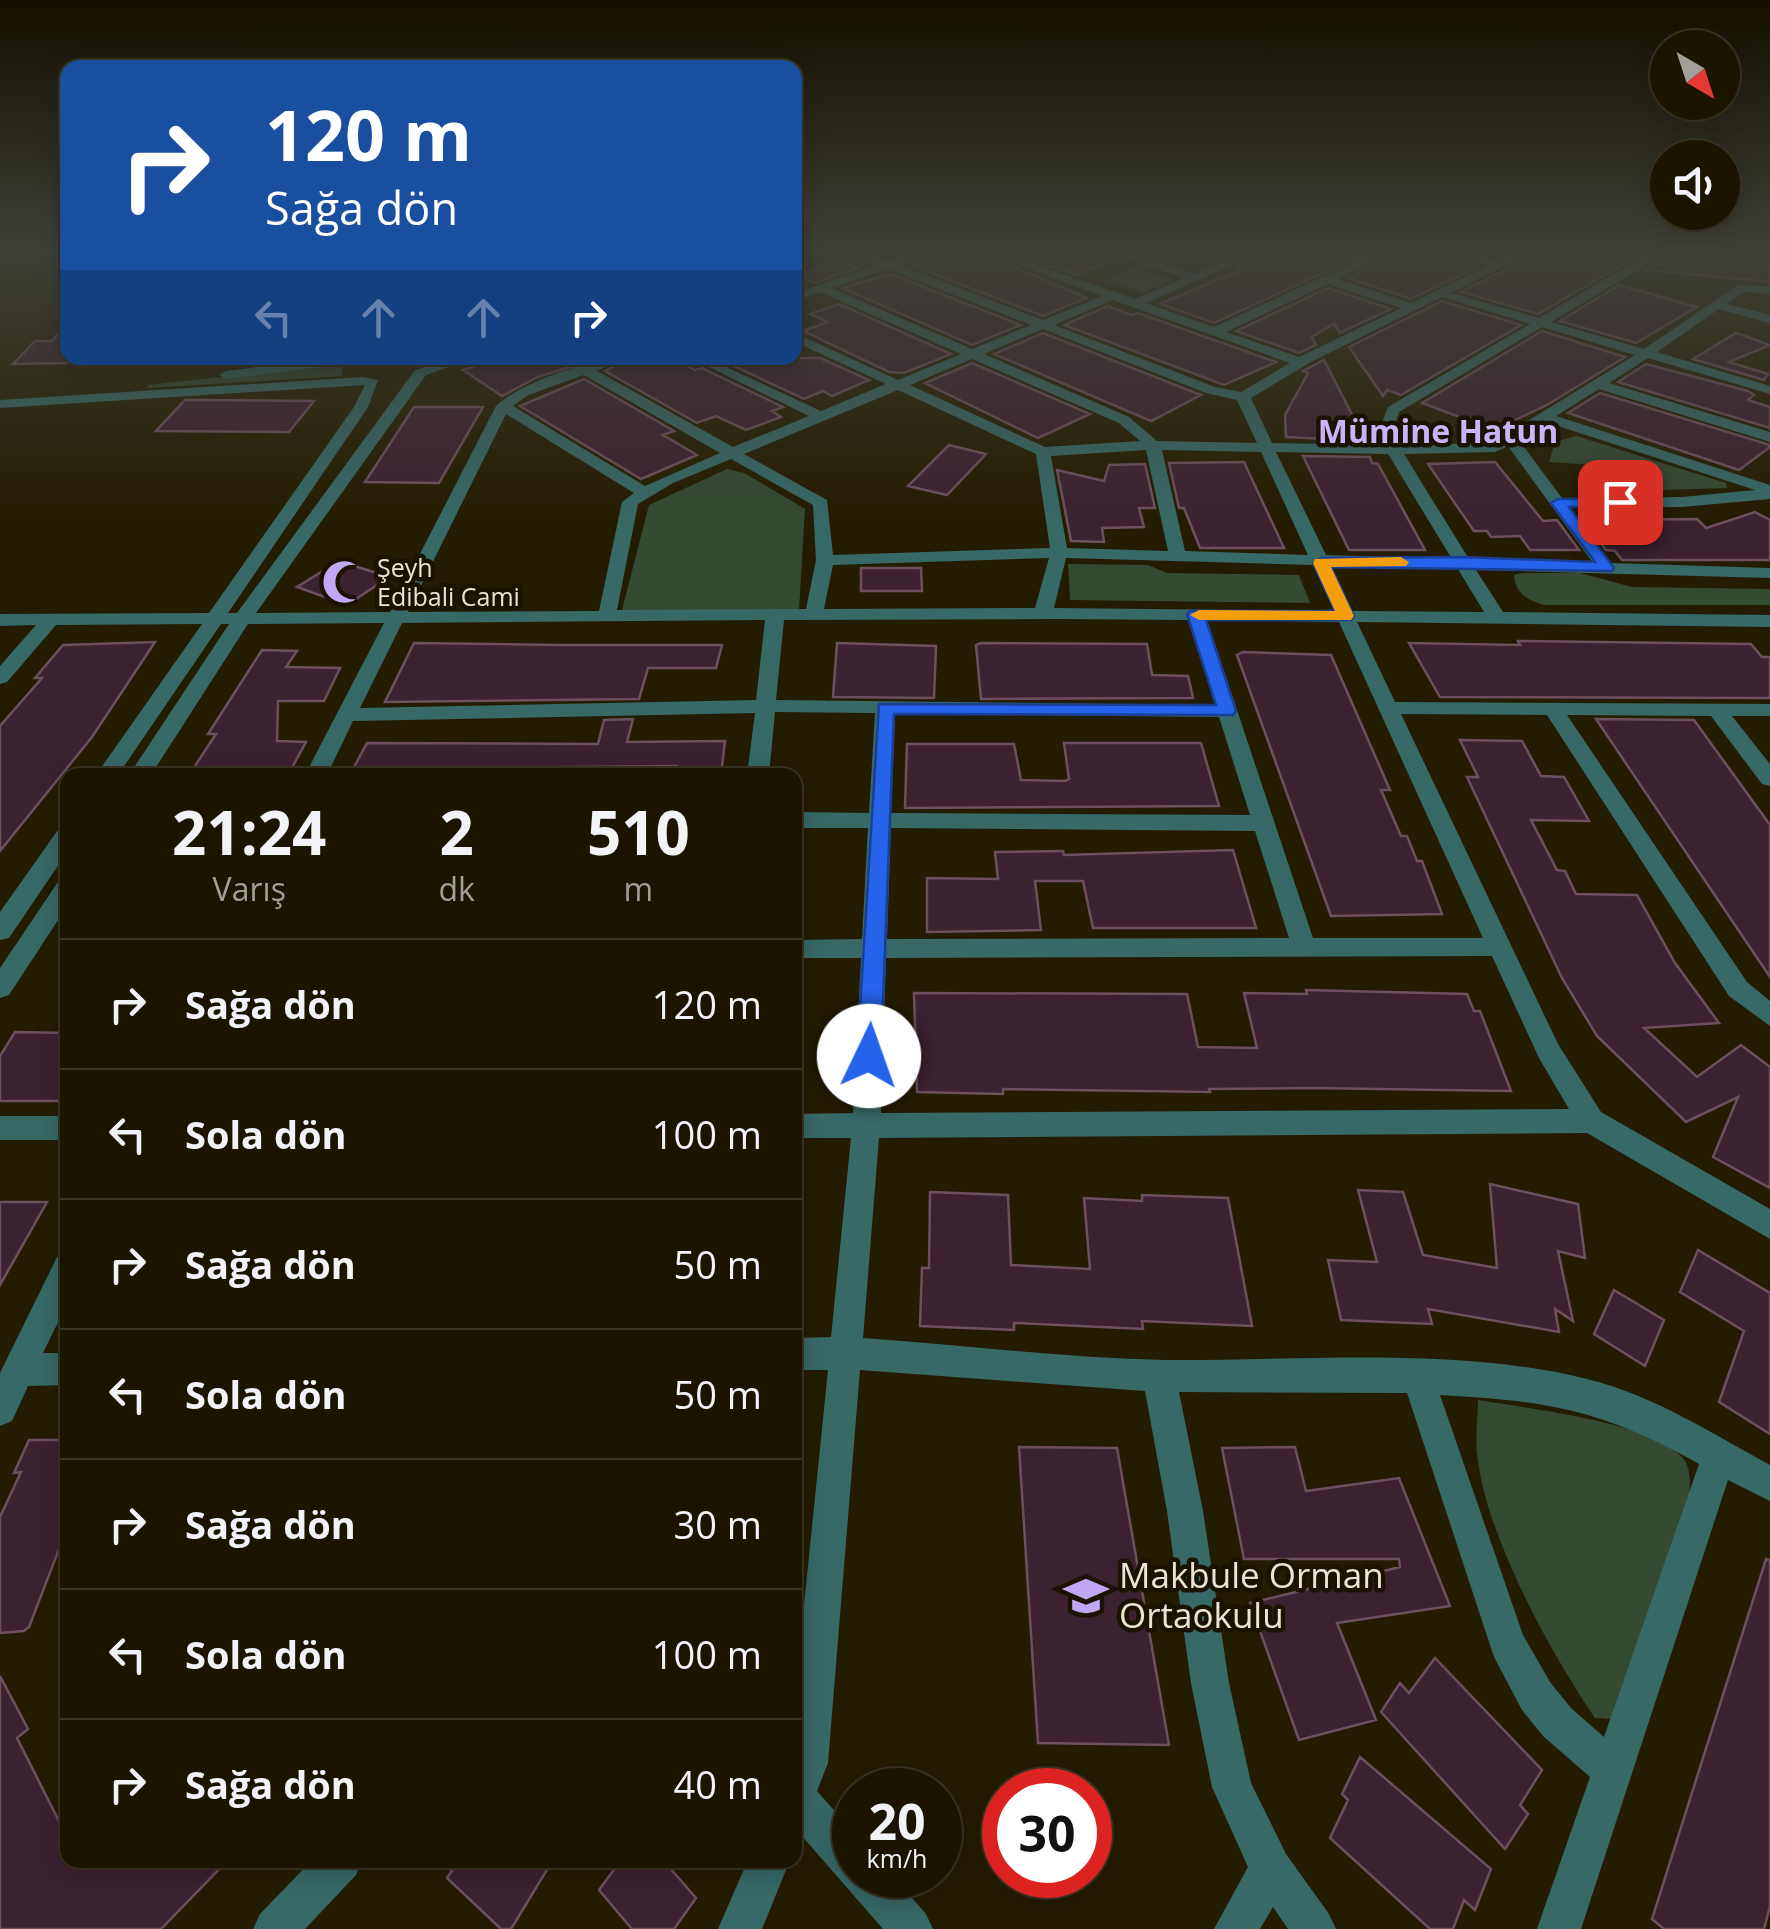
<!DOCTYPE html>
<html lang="tr">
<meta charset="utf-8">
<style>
body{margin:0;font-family:"Open Sans",sans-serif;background:#241e0a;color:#f1f3f6;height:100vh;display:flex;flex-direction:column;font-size:38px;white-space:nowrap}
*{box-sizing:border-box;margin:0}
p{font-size:32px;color:#a09f99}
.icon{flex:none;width:55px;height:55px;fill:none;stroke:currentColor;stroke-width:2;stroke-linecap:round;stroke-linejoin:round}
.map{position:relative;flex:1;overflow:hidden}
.sheet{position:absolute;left:60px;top:768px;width:742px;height:1100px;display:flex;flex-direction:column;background:#1b1500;border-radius:20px;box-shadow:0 5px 25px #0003,0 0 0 2px #393422}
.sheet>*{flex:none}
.guide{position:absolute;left:60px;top:60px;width:742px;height:305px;border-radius:20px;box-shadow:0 5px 25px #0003,0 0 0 2px #393422;background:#1a4fa0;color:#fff;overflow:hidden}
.needle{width:65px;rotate:141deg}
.controls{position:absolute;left:1650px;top:30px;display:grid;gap:20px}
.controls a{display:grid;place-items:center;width:90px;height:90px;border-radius:50%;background:#1b1500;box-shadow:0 5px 25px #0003,0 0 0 2px #393422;font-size:50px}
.speed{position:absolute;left:832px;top:1768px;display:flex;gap:20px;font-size:50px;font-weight:700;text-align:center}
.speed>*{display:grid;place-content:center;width:130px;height:130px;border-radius:50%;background:#1b1500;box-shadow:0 5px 25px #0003,0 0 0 2px #393422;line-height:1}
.speed small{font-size:25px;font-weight:400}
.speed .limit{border:15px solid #d22;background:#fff;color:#111}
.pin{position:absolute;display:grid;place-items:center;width:85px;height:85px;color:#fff;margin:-42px;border-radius:20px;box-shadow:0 5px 15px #0006}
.me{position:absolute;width:110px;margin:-55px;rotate:3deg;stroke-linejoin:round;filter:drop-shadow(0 0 8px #0008)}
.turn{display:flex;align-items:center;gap:35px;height:210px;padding:0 40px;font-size:45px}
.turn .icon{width:130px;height:130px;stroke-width:2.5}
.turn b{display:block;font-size:70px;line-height:85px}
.lanes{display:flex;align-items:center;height:95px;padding:0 40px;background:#0003;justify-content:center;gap:50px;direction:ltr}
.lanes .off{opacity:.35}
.eta{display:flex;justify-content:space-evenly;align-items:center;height:170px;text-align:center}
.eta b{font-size:60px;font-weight:700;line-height:70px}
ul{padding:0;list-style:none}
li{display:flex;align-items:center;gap:30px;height:130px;padding:0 40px;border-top:2px solid #393422}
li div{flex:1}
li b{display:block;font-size:38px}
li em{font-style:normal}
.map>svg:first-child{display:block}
.green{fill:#354a33}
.building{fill:#3c2130;stroke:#6e4f5f;stroke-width:2.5}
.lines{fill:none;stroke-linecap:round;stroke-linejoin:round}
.minor{fill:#376967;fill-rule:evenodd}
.route{fill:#2563eb;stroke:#184099;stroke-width:2.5}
.slow{fill:#f59e0b}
.labels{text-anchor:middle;stroke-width:9;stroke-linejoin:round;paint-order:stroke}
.far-poi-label{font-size:25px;fill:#e9e4d3;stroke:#1a1300;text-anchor:start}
.far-district-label{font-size:32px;font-weight:bold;fill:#c9b3fa;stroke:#1a1300}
.near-poi-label{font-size:35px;fill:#e9e4d3;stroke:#1a1300;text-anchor:start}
</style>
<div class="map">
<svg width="1770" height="1929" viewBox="0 0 1770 1929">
<rect width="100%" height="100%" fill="#241c00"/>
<path class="green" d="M 1134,267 L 1174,280 L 1143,293 L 1106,281 Z
M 343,364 L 342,376 L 147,388 L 148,385 Z
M 1576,436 L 1726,483 L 1727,488 L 1627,491 L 1631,497 L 1616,497 L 1593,465 L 1549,462 L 1555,442 Z
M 727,469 L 744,473 L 805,509 L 799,610 L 622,610 L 649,505 Z
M 1068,564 L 1148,565 L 1167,573 L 1299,575 L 1310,603 L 1070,600 Z
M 1523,573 L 1580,573 L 1632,587 L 1770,589 L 1770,605 L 1544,605 C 1528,601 1515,593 1514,575 Z
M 1478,1400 C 1524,1408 1653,1422 1682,1457 C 1693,1469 1689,1488 1689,1503 L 1611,1719 L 1595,1718 C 1549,1650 1486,1536 1477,1454 C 1475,1436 1478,1417 1478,1400 Z"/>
<path class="building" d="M 959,251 L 976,251 L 1087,298 L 1043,316 L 913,266 Z
M 1007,251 L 1102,251 L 1116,259 L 1077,275 Z
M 1267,251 L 1318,251 L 1345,263 L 1214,323 L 1160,304 L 1246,268 L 1240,266 Z
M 1398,251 L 1439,251 L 1478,267 L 1411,299 L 1348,278 Z
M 1536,251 L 1583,251 L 1622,265 L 1538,314 L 1461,292 L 1524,260 L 1531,262 Z
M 1685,251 L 1770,264 L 1770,282 L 1646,270 Z
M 843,261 L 858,268 L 814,283 L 798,276 Z
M 890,274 L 1021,325 L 972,345 L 842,288 Z
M 1619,285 L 1697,307 L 1636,343 L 1560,321 Z
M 1328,288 L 1391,309 L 1340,333 L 1334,324 L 1312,337 L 1316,345 L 1299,353 L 1236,331 Z
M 1442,301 L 1521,325 L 1401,395 L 1387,390 L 1383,396 L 1349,347 Z
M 839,304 L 951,354 L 904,373 L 889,372 L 803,331 L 828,322 L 810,314 Z
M 1108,306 L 1131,315 L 1138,313 L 1276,362 L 1224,385 L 1064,325 Z
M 68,323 L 68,363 L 13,364 L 35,341 L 52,341 Z
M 1542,331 L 1625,357 L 1547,405 L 1494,430 L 1422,403 Z
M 1043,333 L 1201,395 L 1151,421 L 994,354 Z
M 1736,333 L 1770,345 L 1729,362 L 1768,374 L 1764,380 L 1693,359 Z
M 499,358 L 599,358 L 538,377 L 502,396 L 463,370 Z
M 630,358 L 672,358 L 695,370 L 702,368 L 783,407 L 772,411 L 781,417 L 746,430 L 716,416 L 697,423 L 605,371 Z
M 729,358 L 820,358 L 869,380 L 832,396 L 823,391 L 804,399 L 721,360 Z
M 1324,360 L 1364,438 L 1365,441 L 1286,437 L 1285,415 L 1308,373 L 1303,371 Z
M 972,363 L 1090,414 L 1038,438 L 925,383 Z
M 1646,364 L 1748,391 L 1754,395 L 1748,400 L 1770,407 L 1770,428 L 1618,382 Z
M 584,379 L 674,431 L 663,435 L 697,455 L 641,479 L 520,406 Z
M 1600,393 L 1770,445 L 1770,447 L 1739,470 L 1568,413 Z
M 185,400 L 207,400 L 314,401 L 289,432 L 156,431 Z
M 414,407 L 483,407 L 439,483 L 365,482 Z
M 949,445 L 986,454 L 947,495 L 908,486 Z
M 1303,456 L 1370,457 L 1372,463 L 1378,464 L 1425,550 L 1349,550 Z
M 1244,462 L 1284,548 L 1200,548 L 1184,508 L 1179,508 L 1169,463 Z
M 1495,462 L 1543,521 L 1557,520 L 1579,550 L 1530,550 L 1520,536 L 1491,537 L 1487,531 L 1474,531 L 1428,464 Z
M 1145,464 L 1155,508 L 1139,508 L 1144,527 L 1102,528 L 1104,542 L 1071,541 L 1057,470 L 1104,481 L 1109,465 Z
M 1755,512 L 1770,520 L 1770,560 L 1622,560 L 1615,551 L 1606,550 L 1583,520 L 1697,519 L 1706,528 Z
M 339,561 L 389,577 L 347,605 L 297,587 Z
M 861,568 L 921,568 L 922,591 L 861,591 Z
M 1518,641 L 1751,644 L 1762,657 L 1770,657 L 1770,698 L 1440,697 L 1409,643 L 1520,645 Z
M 155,642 L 92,737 L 0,851 L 0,726 L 42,678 L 35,678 L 63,645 Z
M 414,643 L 558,645 L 722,645 L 716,668 L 648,668 L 639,699 L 385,702 Z
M 837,643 L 936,646 L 934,698 L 833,697 Z
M 981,643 L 1147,644 L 1152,675 L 1188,676 L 1193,698 L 981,699 L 976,645 Z
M 262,650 L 297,651 L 286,667 L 340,668 L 324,701 L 278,701 L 277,741 L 306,742 L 288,775 L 189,775 L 216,734 L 208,734 Z
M 1243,652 L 1331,655 L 1390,790 L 1381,790 L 1401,836 L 1407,836 L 1417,861 L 1422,861 L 1442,914 L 1331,916 L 1237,655 Z
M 633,719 L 627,742 L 725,741 L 721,775 L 676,775 L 677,766 L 353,769 L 367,743 L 598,744 L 604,720 Z
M 1596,719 L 1694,720 L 1770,825 L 1770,977 Z
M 1460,740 L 1522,741 L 1541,776 L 1564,777 L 1589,821 L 1531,820 L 1557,870 L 1565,871 L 1576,894 L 1637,895 L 1675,963 L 1719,1023 L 1644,1028 L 1697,1077 L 1741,1045 L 1770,1067 L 1770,1188 L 1713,1157 L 1738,1097 L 1686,1122 L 1597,1036 L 1562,978 L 1467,777 L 1478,777 Z
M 1064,743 L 1201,743 L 1219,806 L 905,808 L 907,744 L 1014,744 L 1021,780 L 1065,781 L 1069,779 Z
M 1233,850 L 1256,928 L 1093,928 L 1083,881 L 1035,881 L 1041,930 L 927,932 L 927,878 L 998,879 L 995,852 L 1063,851 L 1064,855 Z
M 1306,990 L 1467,994 L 1474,1011 L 1480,1011 L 1511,1091 L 1311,1088 L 1209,1089 L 1210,1092 L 1003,1089 L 1003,1094 L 917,1092 L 914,993 L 1187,994 L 1198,1047 L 1257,1048 L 1244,993 L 1307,994 Z
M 15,1032 L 68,1033 L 68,1101 L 0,1101 L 0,1056 Z
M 1490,1184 L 1578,1204 L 1585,1258 L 1558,1251 L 1573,1321 L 1555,1309 L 1559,1332 L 1428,1309 L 1432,1324 L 1341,1320 L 1328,1260 L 1377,1262 L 1358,1190 L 1403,1192 L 1423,1255 L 1497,1268 Z
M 930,1192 L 1008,1195 L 1011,1265 L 1090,1269 L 1084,1198 L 1142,1201 L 1142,1195 L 1228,1198 L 1252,1326 L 1142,1321 L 1143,1329 L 1014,1323 L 1014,1330 L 920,1326 L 922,1268 L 929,1268 Z
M 0,1202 L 47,1202 L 0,1285 Z
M 1698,1250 L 1770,1293 L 1770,1434 L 1719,1402 L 1744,1331 L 1680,1292 Z
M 1614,1290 L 1664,1320 L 1645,1366 L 1594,1334 Z
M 29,1440 L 68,1440 L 68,1526 L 29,1627 L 24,1631 L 0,1633 L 0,1517 L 21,1472 L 14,1473 Z
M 1019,1447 L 1117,1448 L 1169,1745 L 1038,1743 Z
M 1295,1447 L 1306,1491 L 1399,1478 L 1450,1606 L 1337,1623 L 1376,1720 L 1299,1740 L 1250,1603 L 1400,1567 L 1399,1559 L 1244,1559 L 1222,1448 Z
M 1766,1559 L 1770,1560 L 1770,1906 L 1764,1929 L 1664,1929 L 1652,1919 Z
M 1435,1658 L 1542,1770 L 1520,1805 L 1528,1814 L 1505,1849 L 1381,1712 L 1400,1683 L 1409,1693 Z
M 0,1676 L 28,1729 L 17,1738 L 68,1839 L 68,1860 L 228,1860 L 161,1929 L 0,1929 Z
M 1360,1757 L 1491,1869 L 1475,1910 L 1464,1900 L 1453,1929 L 1430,1929 L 1330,1838 L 1348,1800 L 1342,1794 Z
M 459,1860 L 553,1860 L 511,1929 L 501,1929 L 447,1878 Z
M 621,1860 L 663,1860 L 696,1898 L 674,1929 L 632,1929 L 599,1890 Z"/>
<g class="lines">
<path class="minor" d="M 795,251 L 809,251 L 795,256 Z
M 846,251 L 862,251 L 888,261 L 918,251 L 934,251 L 899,265 L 1043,320 L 1102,296 L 980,251 L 996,251 L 1135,299 L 1184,278 L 1106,251 L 1123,251 L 1195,274 L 1249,251 L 1264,251 L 1146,303 L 1214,327 L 1355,262 L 1322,251 L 1365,258 L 1380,251 L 1395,251 L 1338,279 L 1411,303 L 1488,266 L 1443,251 L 1461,251 L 1497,261 L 1518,251 L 1533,251 L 1451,293 L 1539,318 L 1631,264 L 1587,251 L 1640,259 L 1654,251 L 1681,251 L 1663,255 L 1551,322 L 1644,349 L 1738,285 L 1770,286 L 1770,294 L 1744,292 L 1727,304 L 1770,315 L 1770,323 L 1719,309 L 1657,352 L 1770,386 L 1770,394 L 1648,358 L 1609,383 L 1770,432 L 1770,442 L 1599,389 L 1556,416 L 1770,485 L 1770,499 L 1682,507 L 1570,508 L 1611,563 L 1770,568 L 1770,578 L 1476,570 L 1503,612 L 1770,615 L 1770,627 L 1357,622 L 1395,702 L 1770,704 L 1770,716 L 1732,716 L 1770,764 L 1770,786 L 1762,784 L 1711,716 L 1567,715 L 1747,982 L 1770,1001 L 1770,1026 L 1729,996 L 1547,715 L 1401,714 L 1558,1044 L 1601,1112 L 1770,1209 L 1770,1239 L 1587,1133 L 879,1138 L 863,1338 C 963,1345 1064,1358 1165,1360 C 1301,1361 1455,1346 1587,1379 C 1653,1395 1713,1434 1770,1465 L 1770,1501 L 1728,1480 L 1581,1929 L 1537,1929 L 1590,1777 L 1543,1736 L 1522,1710 L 1494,1657 L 1407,1393 L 1179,1392 L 1203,1511 L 1229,1683 L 1251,1783 L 1286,1854 L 1329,1914 L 1336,1929 L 1288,1929 L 1273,1907 L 1260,1929 L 1214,1929 L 1248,1867 L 1212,1787 L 1191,1683 L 1167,1511 L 1145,1391 L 860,1370 L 828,1763 L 817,1791 L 855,1834 L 855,1875 L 892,1875 L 926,1914 L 933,1929 L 883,1929 L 795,1828 L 795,1693 L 828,1370 L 795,1370 L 795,1338 L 831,1337 L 851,1138 L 795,1138 L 795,1114 L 853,1113 L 861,958 L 795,958 L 795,940 L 862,939 L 868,828 L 795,828 L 795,812 L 869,813 L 875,713 L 775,712 L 769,775 L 747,775 L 755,713 L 353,721 L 327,775 L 305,775 L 384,623 L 248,624 L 151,775 L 129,775 L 229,624 L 221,624 L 118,775 L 96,775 L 202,624 L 56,625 L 7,682 L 0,684 L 0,666 L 36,625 L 0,626 L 0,614 L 209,613 L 354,407 L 365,385 L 0,408 L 0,400 L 363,377 L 378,380 L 368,407 L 228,613 L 237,613 L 415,370 L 455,358 L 474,358 L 426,375 L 256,613 L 390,612 L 496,406 C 521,382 592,358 626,358 L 597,371 L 733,447 L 809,416 L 691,358 L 707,358 L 821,411 L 886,384 L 795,342 L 795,333 L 898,380 L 961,354 L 820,292 L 795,301 L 795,293 L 877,265 ZM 888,269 L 1031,325 L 972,349 L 831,288 ZM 1328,284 L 1401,308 L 1299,357 L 1226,332 ZM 1442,297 L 1530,324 L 1388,407 L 1377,435 L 1383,445 L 1272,443 L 1251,398 L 1311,362 ZM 1113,300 L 1290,363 L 1241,392 L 1215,387 L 1054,325 ZM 1542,327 L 1635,355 L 1492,443 L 1398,445 L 1391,435 L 1399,412 ZM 1043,329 L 1206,393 L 1237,400 L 1257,443 L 1157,441 L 1129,417 L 984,354 ZM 972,359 L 1119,423 L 1140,441 L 1045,447 L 910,385 ZM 584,375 L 720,453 L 645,486 L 513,406 L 528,395 ZM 898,390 L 1036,454 L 1050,548 L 833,555 L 827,500 L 744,454 ZM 506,414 L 634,493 L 622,502 L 599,611 L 408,612 ZM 1546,422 L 1755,490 L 1682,497 L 1562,498 L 1518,439 ZM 1508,446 L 1593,563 L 1469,559 L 1404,454 L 1495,452 ZM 1146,450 L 1168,551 L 1067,548 L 1051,456 ZM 1162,450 L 1261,452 L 1308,555 L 1185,551 ZM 1276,452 L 1388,454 L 1452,559 L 1326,555 ZM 731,459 L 813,505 L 816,560 L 806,609 L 617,610 L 638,504 L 673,483 ZM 1049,558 L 1035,608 L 824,609 L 833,565 ZM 1066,558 L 1313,565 L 1334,611 L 1054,608 ZM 1331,566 L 1458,569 L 1484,612 L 1352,611 ZM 1056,619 L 1189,620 L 1215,705 L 776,700 L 784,620 ZM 765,620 L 756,700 L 360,708 L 402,623 ZM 1207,620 L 1339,622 L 1483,938 L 1313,938 ZM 895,714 L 1219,717 L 1250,815 L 891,813 ZM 891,828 L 1255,831 L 1289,938 L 887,939 ZM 1492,956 L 1539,1058 L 1569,1109 L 881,1113 L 886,958 ZM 1440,1395 C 1549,1401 1603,1410 1699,1464 L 1604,1737 L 1571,1708 L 1550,1682 L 1523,1635 Z
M 1706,251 L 1770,254 L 1770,260 L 1712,254 Z
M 332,358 L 367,358 L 360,362 L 226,379 L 219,375 L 226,371 Z
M 68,825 L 68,851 L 9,938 L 0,940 L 0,912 L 60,827 Z
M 68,877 L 68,905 L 9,995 L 0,998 L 0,968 L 60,879 Z
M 0,1116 L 68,1116 L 68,1140 L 0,1140 Z
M 68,1253 L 68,1302 L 43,1353 L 68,1353 L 68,1385 L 28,1386 L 12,1421 L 0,1426 L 0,1373 L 57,1257 Z
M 312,1860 L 362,1860 L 356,1875 L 305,1929 L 253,1929 L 260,1914 Z
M 748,1860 L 790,1860 L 762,1929 L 718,1929 Z"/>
</g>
<linearGradient id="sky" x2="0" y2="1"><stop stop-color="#140f00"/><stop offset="0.48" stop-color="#3f4037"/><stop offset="1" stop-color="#3f4037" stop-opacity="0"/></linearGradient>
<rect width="1770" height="521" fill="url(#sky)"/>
<path class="route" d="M 1558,499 L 1625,499 L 1628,502 L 1620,507 L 1569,507 L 1614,568 L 1612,571 L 1331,567 L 1354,616 L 1351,620 L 1206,620 L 1236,711 L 1233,715 L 894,714 L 881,1056 L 878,1063 L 860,1063 L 857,1056 L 879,704 L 1216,705 L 1187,614 L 1190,611 L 1335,611 L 1313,563 L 1321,558 L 1463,557 L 1595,562 L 1551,503 Z"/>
<path class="slow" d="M 1401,557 L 1409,562 L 1406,566 L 1331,567 L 1354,616 L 1351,620 L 1199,620 L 1190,615 L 1199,610 L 1335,611 L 1313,563 L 1315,559 Z"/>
<defs>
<g id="mosque-bare" transform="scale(3.45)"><path d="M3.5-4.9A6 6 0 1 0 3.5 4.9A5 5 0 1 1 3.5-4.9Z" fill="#c0a8f4" stroke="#1a1300" stroke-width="2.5" paint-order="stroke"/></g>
<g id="school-bare" transform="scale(3.45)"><path d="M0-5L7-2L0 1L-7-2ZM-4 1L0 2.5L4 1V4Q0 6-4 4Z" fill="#c0a8f4" stroke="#1a1300" stroke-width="2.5" paint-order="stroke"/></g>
</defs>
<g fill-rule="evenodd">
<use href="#mosque-bare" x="344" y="582"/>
<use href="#school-bare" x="1086" y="1596"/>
</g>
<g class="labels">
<g class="far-poi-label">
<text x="377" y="577">Şeyh<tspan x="377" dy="29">Edibali Cami</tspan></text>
</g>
<g class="far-district-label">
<text x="1438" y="443">Mümine Hatun</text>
</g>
<g class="near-poi-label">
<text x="1119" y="1588">Makbule Orman<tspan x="1119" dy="40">Ortaokulu</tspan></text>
</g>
</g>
</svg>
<div class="controls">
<a><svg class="needle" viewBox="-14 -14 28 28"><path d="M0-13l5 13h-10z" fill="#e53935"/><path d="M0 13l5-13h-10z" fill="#a09f99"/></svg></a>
<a><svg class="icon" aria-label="sound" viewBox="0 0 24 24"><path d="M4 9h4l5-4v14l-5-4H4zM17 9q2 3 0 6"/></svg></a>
</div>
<div class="speed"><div>20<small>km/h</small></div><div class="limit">30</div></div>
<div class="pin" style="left:1620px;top:502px;background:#d93025"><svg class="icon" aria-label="arrive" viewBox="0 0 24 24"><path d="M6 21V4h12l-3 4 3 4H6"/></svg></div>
<svg class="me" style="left:869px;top:1056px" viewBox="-20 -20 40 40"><circle r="19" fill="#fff"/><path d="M0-13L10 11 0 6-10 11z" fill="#2563eb"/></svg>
<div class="guide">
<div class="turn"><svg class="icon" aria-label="right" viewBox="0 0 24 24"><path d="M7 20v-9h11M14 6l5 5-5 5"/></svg><div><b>120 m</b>Sağa dön</div></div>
<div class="lanes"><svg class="icon off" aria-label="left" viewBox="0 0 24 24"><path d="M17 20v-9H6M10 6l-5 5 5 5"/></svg><svg class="icon off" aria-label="ahead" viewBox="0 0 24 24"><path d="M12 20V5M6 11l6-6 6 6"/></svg><svg class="icon off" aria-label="ahead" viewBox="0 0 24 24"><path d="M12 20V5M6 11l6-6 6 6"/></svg><svg class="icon" aria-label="right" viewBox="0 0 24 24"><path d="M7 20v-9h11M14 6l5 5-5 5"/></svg></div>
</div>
<section class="sheet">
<div class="eta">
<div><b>21:24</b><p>Varış</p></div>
<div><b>2</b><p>dk</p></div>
<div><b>510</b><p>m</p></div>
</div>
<ul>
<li><svg class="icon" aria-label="right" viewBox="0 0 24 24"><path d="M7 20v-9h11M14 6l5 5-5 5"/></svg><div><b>Sağa dön</b></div><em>120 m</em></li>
<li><svg class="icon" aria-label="left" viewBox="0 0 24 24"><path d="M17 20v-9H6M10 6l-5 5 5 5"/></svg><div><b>Sola dön</b></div><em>100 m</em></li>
<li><svg class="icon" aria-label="right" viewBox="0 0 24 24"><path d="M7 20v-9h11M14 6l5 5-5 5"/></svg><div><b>Sağa dön</b></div><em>50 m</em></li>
<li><svg class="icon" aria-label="left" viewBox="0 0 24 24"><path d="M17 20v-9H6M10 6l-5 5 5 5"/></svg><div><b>Sola dön</b></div><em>50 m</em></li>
<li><svg class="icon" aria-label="right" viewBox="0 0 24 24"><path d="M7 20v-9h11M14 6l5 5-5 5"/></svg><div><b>Sağa dön</b></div><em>30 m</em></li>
<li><svg class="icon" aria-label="left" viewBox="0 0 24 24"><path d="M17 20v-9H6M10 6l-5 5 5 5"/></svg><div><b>Sola dön</b></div><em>100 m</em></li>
<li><svg class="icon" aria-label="right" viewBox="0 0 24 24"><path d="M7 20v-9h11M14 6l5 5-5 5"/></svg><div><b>Sağa dön</b></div><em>40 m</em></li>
</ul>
</section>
</div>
